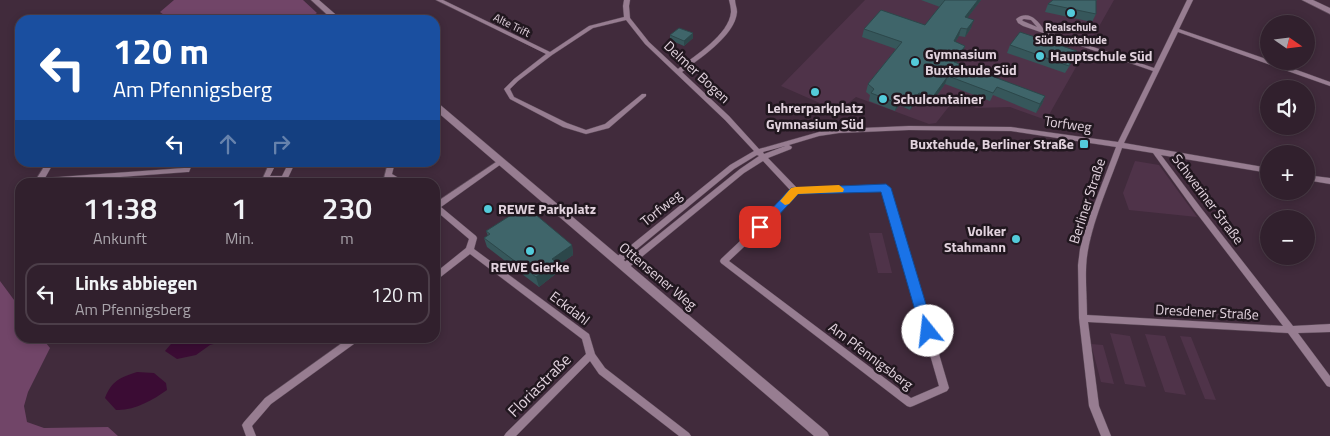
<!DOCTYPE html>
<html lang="de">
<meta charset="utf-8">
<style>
body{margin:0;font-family:"Titillium Web",sans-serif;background:#392835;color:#f1f3f6;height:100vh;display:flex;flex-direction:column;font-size:19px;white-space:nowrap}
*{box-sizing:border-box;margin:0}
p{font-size:16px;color:#a8a3aa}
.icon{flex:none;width:28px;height:28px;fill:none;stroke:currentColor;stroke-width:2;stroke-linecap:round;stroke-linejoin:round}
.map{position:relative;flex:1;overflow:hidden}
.details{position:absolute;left:15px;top:178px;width:425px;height:165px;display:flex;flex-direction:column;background:#31202d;border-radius:15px;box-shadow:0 2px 8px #0003,0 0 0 1px #4c3e49}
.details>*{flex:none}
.top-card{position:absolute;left:15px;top:15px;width:425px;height:152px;border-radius:15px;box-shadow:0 2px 8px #0003,0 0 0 1px #4c3e49;background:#1a4fa0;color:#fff;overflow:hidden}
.needle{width:32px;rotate:104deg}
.fabs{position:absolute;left:1260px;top:15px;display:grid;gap:10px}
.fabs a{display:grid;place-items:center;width:55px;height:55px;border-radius:50%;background:#31202d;box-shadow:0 2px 8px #0003,0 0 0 1px #4c3e49;font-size:25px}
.pin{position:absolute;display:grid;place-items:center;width:42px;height:42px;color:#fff;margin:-21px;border-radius:10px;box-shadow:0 2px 8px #0006}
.me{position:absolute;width:55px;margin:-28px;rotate:344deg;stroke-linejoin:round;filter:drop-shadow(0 0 4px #0008)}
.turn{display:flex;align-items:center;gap:18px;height:105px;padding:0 15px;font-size:22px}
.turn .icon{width:65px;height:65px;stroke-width:2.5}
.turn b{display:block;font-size:35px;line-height:42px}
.lanes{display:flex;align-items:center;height:48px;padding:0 15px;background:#0003;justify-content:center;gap:25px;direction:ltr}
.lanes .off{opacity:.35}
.eta{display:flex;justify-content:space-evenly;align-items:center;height:85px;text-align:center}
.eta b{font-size:30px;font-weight:600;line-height:35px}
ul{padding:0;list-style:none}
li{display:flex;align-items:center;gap:15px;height:62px;margin:0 10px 8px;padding:0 5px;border:2px solid #4c3e49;border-radius:15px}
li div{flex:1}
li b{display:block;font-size:19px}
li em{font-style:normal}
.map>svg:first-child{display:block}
.built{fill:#4f3349}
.green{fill:#714568}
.water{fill:#3b0c34}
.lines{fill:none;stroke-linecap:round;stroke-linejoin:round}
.minor-casing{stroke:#5b4957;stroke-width:1}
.tertiary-casing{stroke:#5b4957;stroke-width:1}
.secondary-casing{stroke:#5b4957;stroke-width:1}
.minor{fill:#977d91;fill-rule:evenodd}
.tertiary{fill:#977d91;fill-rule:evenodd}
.secondary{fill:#977d91;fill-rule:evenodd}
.wall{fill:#36575b}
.shaded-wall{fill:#2c474a}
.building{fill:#3f656a;stroke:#2c474a}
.route{fill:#1a73e8;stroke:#114b97}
.slow{fill:#f59e0b}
.poi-dot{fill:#53cbda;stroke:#21171f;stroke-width:2}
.labels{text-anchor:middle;stroke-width:5;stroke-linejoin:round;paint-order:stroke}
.far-street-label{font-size:11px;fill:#e2d3de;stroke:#21171f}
.far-poi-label{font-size:11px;font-weight:bold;fill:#e2d3de;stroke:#21171f}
.poi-label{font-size:14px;font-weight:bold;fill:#e2d3de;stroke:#21171f;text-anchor:start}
.street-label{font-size:14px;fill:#e2d3de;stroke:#21171f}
.near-street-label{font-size:16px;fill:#e2d3de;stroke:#21171f}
</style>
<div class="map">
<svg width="1330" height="436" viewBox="0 0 1330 436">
<rect width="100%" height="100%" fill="#412b3c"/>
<path class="built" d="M 865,0 L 1114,0 L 1046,120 L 1010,107 L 976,108 L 954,100 L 936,123 L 929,124 L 856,97 L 838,111 L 781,86 Z
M 1135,161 L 1159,165 L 1197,217 L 1129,210 L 1123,193 Z
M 869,233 L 882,233 L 892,273 L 878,273 Z
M 1110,333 L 1130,336 L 1146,387 L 1125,384 Z
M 1145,334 L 1165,336 L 1186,395 L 1165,392 Z
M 1180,336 L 1191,337 L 1216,400 L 1205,399 Z
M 1091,344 L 1103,345 L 1114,384 L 1101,382 Z"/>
<path class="green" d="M 174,0 L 303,0 L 317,13 L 306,20 L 171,20 L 160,12 Z
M 0,281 L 20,308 L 20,338 L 42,338 L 50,348 L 28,392 L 24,406 L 27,422 L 44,428 L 108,427 L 118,436 L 0,436 Z"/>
<path class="water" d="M 176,338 L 235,338 L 210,345 L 196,355 L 177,359 L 165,351 Z
M 137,372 L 154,373 L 166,383 L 167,390 C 153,400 134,411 116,410 L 105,398 C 112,380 120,378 137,372 Z"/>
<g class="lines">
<g class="minor-casing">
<path id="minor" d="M 436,0 L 443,0 L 550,52 L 589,26 L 624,17 L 623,6 L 624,0 L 630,0 L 629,6 L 630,18 L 649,42 L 678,69 C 695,55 729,35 731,12 C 731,8 730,4 729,0 L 735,0 C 735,4 737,8 737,12 C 735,36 700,58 682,72 L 729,116 L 759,149 L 819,132 L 839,129 L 909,126 L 1011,127 L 1118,142 L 1153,71 L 1023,26 L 1018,23 L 1016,19 C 1028,10 1037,19 1044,30 L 1154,68 L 1187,0 L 1193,0 L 1179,29 L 1269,60 L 1269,61 L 1272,61 L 1330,82 L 1330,86 L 1178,32 L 1124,143 L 1269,168 L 1269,173 L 1161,155 L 1201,208 L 1293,326 L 1330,324 L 1330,332 L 1298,333 L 1330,376 L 1330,387 L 1327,386 L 1288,333 L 1088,322 L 1099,406 L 1111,436 L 1101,436 L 1089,406 L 1079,318 L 1078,265 L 1080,249 L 1086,226 L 1116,147 L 1011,131 L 909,130 L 839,133 L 819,136 L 789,145 L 792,147 L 791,149 L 768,158 L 797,188 L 886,185 L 890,188 L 949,388 L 947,391 L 913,406 L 910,407 L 907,406 L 721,263 L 720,261 L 721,259 L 757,225 L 791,191 L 763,161 L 744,173 L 627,269 L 621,269 L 620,267 L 621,265 L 740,169 L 759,156 L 757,155 L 734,169 L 620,263 L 614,263 L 613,261 L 614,259 L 730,165 L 754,151 L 725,120 L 645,44 L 626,20 L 593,28 L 552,55 L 518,81 L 510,89 L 514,97 L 567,123 L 586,130 L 605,124 L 642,94 L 646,94 L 646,96 L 609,128 L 586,134 L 563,127 L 510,99 L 504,89 L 514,79 L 546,54 ZM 1024,19 L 1031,20 L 1037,27 L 1023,21 L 1022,20 ZM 785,146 L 764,154 L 763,152 ZM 1122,148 L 1153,153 L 1195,211 L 1283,326 L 1087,315 C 1087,293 1084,271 1088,250 C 1094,217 1111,179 1122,148 ZM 883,191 L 939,386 L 911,398 L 729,261 L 763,229 L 797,194 Z
M 499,160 L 501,160 L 504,162 L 441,207 L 476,236 L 477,238 L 474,249 L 589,334 L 595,354 L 605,368 L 689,433 L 691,436 L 679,436 L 599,374 L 590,361 L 516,436 L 504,436 L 506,433 L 586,354 L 582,339 L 470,254 L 438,279 L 435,280 L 435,273 L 466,248 L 469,239 L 435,210 L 435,203 Z
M 47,162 L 54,162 L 45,178 L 184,168 L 186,162 L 193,162 L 189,172 L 187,172 L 53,182 L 36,182 L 35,181 Z
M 270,162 L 312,162 L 309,164 L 294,165 L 287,180 L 261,182 ZM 275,166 L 287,166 L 282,176 L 270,176 Z
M 388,162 L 395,162 L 392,174 L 402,180 L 402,182 L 394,182 L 390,180 L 389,182 L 383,182 Z
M 1306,175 L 1330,178 L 1330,184 L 1306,180 Z
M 349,338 L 359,338 L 358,341 L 271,404 L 252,426 L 256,436 L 246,436 L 242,425 L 244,422 L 265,398 Z"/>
</g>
<g class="tertiary-casing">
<path id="tertiary" d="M 311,0 L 319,0 L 342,20 L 333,20 Z
M 435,102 L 438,103 L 827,432 L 829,436 L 814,436 L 435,110 Z"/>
</g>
<g class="secondary-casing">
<path id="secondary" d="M 1302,0 L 1313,0 L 1330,8 L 1330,14 Z"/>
</g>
<use href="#minor" class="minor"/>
<use href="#tertiary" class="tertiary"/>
<use href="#secondary" class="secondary"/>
</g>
<path class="wall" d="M 921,0 L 981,0 L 967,18 L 971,28 L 965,37 L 959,36 L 955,42 L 965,46 L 962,54 L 956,63 L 1045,96 L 1042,104 L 1036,113 L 993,95 L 990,101 L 945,84 L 929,106 L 916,101 L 910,110 L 899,105 L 895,111 L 869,101 L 870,95 L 866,92 L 868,84 L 896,49 L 862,37 L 864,29 L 925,25 L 940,7 Z
M 1053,0 L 1097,0 L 1096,1 L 1096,14 L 1092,22 L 1045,12 L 1048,4 Z
M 693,33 L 693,38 L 684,46 L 670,40 L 670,35 Z
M 1010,45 L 1074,59 L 1065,73 L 1007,53 Z
M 523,213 L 572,245 L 573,255 L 557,266 L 558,272 L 539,287 L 487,247 L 484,238 L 488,236 L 486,231 Z"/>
<path class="shaded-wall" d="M 978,0 L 981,0 L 962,25 L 965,17 Z
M 974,20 L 971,28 L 965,37 L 967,29 Z
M 961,28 L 959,36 L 951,49 L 954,41 Z
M 693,33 L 693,38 L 684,46 L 684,41 Z
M 965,46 L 962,54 L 952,70 L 954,62 Z
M 948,76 L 945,84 L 929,106 L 932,98 Z
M 919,93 L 916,101 L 910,110 L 913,102 Z
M 1045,96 L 1042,104 L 1036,113 L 1040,104 Z
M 901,97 L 899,105 L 895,111 L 897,103 Z
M 572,245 L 573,255 L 557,266 L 558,272 L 539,287 L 536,277 L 552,259 Z"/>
<path class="building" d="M 945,0 L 978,0 L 965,17 L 974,20 L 967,29 L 961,28 L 954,41 L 965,46 L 954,62 L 1045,96 L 1040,104 L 997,87 L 993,93 L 948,76 L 932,98 L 919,93 L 913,102 L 901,97 L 897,103 L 871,93 L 874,89 L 868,84 L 902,42 L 864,29 L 881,10 L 925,25 Z
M 1053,0 L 1096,0 L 1096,14 L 1048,4 Z
M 679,28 L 693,33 L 684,41 L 670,35 Z
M 1020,32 L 1077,51 L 1069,66 L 1010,45 Z
M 529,209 L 572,245 L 552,259 L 556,263 L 536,277 L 484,238 L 490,234 L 486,231 L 519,210 L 523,213 Z"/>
<path class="route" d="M 886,184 L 891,188 L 934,331 L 932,335 L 928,337 L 923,335 L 921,331 L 881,192 L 798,194 L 765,230 L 756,230 L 755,227 L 791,188 Z"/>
<path class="slow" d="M 839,185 L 844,189 L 843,192 L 798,194 L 789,204 L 785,205 L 780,201 L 791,188 L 795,187 Z"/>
<g class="poi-dot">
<circle cx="1071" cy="13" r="5"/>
<circle cx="1040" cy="56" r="5"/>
<circle cx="915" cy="62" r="5"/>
<circle cx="815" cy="92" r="5"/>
<circle cx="883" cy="99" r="5"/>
<rect x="1079" y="139" width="10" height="10" rx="2.5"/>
<circle cx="488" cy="209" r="5"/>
<circle cx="1016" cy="239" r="5"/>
<circle cx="530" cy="251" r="5"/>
</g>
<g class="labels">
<g class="far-street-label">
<text transform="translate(512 25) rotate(26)" y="4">Alte Trift</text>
</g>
<g class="far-poi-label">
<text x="1071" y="31">Realschule<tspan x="1071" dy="13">Süd Buxtehude</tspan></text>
</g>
<g class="poi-label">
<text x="925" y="59">Gymnasium<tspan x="925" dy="16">Buxtehude Süd</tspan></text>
<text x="1050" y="61">Hauptschule Süd</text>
<text x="893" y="104">Schulcontainer</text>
<text x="815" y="113" text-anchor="middle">Lehrerparkplatz<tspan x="815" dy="16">Gymnasium Süd</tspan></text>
<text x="1074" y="149" text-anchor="end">Buxtehude, Berliner Straße</text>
<text x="498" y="214">REWE Parkplatz</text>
<text x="1006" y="236" text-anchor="end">Volker<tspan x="1006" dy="16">Stahmann</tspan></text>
<text x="530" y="272" text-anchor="middle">REWE Gierke</text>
</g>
<g class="street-label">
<text transform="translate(697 72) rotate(43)" y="5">Delmer Bogen</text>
<text transform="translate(1068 124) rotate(8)" y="5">Torfweg</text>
<text transform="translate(1208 199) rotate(53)" y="5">Schweriner Straße</text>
<text transform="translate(1087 201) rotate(-72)" y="5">Berliner Straße</text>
<text transform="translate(661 208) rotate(-39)" y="5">Torfweg</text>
<text transform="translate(658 276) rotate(40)" y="5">Ottensener Weg</text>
<text transform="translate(570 308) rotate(37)" y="5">Eckdahl</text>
<text transform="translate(1207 312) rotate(3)" y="5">Dresdener Straße</text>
<text transform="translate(871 356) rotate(37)" y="5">Am Pfennigsberg</text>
</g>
<g class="near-street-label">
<text transform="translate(539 385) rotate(-45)" y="6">Floriastraße</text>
</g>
</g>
</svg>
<div class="fabs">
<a><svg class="needle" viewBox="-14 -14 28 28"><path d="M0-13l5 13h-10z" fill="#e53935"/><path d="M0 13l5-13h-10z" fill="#a8a3aa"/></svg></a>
<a><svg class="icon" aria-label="sound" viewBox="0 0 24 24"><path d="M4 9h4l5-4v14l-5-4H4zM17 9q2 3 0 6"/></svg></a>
<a>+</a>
<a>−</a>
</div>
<div class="pin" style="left:760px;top:227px;background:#d93025"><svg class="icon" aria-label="arrive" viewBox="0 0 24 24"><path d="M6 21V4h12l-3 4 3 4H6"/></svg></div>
<svg class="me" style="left:928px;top:331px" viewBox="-20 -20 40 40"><circle r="19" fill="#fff"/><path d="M0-13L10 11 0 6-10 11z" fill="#1a73e8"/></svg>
<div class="top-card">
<div class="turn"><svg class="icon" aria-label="left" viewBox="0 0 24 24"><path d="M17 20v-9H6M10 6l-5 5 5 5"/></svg><div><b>120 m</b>Am Pfennigsberg</div></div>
<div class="lanes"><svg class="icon" aria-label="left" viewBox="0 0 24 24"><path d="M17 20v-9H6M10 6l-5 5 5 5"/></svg><svg class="icon off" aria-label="ahead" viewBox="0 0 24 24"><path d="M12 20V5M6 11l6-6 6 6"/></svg><svg class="icon off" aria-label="right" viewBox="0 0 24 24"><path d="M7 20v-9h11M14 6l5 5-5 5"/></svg></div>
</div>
<section class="details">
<div class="eta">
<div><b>11:38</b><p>Ankunft</p></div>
<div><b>1</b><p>Min.</p></div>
<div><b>230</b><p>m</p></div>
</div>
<ul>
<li><svg class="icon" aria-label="left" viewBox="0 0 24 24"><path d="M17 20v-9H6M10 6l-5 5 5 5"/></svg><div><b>Links abbiegen</b><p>Am Pfennigsberg</p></div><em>120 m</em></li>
</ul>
</section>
</div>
